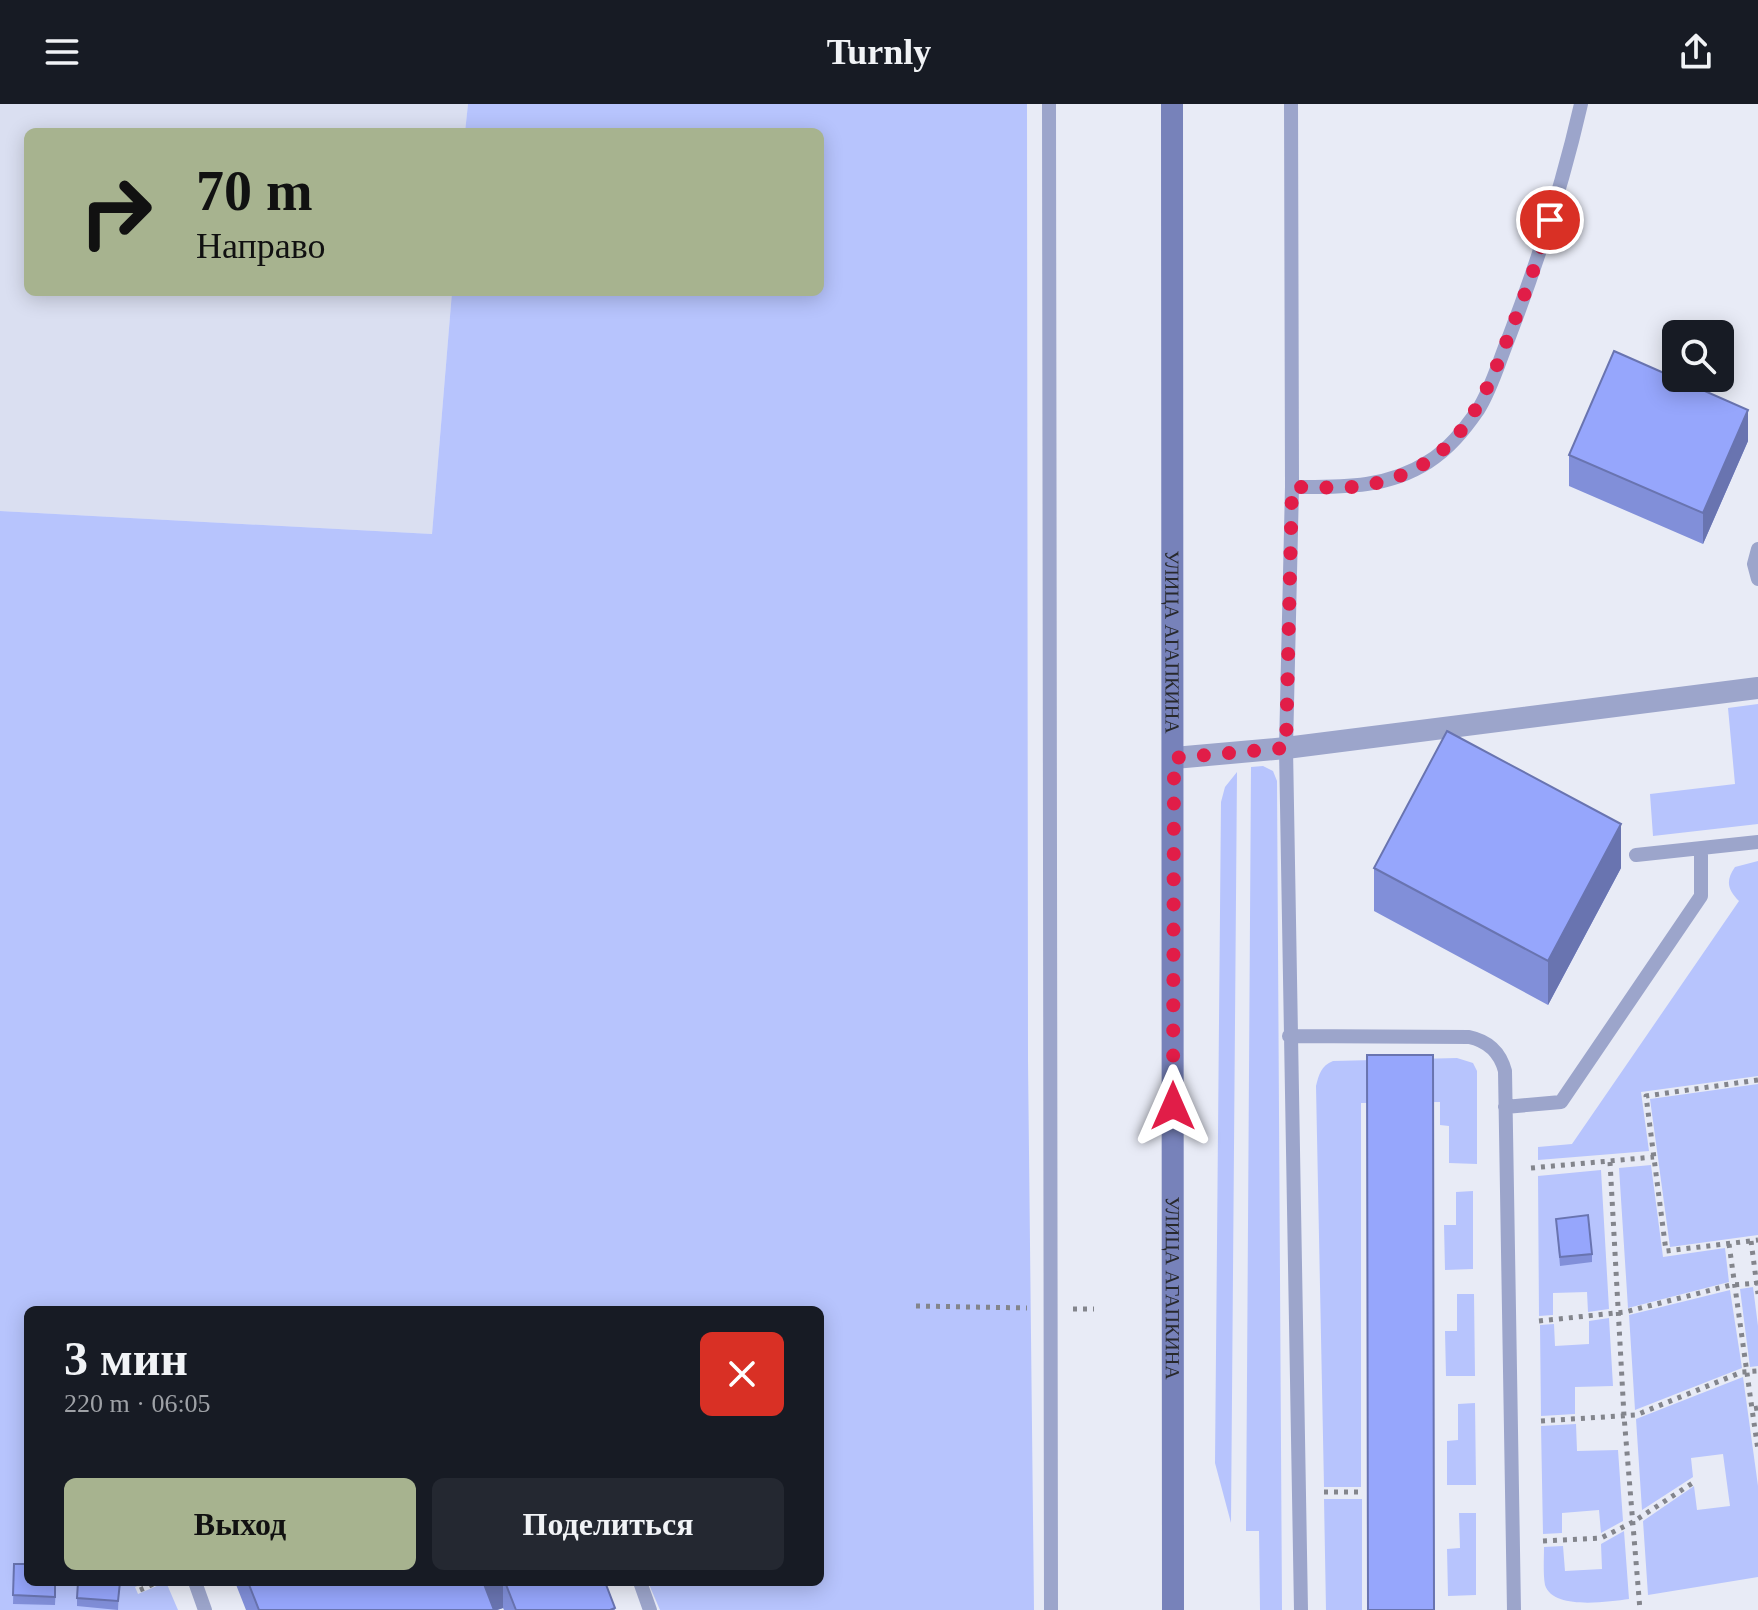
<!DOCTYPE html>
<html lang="ru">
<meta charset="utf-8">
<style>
body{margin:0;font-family:Georgia,serif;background:#242831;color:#f1f3f6;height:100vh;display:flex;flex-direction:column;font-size:30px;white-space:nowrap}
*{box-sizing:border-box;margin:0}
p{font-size:26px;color:#9ea1a6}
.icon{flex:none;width:44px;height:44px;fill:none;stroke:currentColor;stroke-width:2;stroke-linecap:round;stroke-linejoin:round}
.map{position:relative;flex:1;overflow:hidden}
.details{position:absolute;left:24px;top:1202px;width:800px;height:280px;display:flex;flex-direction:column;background:#171b24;border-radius:12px;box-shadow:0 4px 20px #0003}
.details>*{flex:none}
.banner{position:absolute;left:24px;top:24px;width:800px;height:168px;border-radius:12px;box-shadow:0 4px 20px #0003;background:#a7b38f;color:#111;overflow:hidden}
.fabs{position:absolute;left:1662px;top:216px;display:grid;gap:16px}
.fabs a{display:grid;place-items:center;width:72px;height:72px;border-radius:12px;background:#171b24;box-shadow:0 4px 20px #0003;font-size:40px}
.pin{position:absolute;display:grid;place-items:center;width:68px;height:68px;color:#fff;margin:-34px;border:4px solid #fff;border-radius:50%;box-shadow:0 2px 8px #0007}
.me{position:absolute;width:88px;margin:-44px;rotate:0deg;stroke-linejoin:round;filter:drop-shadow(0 0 6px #0008)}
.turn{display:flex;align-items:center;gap:28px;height:168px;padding:0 40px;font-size:36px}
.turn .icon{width:104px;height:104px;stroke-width:2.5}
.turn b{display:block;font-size:56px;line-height:68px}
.round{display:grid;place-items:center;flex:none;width:84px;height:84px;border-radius:12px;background:#242831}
.summary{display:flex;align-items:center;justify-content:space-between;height:136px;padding:0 40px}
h1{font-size:48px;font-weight:600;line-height:60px}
.primary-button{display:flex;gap:16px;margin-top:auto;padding:16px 40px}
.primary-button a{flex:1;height:92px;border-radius:12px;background:#a7b38f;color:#111;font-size:32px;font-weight:600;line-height:92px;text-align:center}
.primary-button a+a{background:#242831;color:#f1f3f6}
header{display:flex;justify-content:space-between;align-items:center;height:104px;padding:0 40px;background:#171b24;font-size:36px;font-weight:600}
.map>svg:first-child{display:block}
.built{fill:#dadff1}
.green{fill:#b7c4fd}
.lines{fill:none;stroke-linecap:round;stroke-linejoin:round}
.path{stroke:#83858c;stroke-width:5;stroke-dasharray:4 6;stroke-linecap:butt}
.service{stroke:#9ca5cb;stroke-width:14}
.minor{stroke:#9ca5cb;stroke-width:22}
.secondary{stroke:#7782ba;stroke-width:22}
.wall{fill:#818fd9}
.shaded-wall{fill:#6974b0}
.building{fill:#96a6fc;stroke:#6974b0;stroke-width:2}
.route{stroke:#e11d48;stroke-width:14;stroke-dasharray:0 25.2}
.labels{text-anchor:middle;stroke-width:8;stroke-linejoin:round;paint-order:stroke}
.street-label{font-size:20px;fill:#28292d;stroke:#e8ebf6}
</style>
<header><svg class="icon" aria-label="menu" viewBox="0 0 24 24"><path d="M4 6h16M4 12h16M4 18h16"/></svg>Turnly<svg class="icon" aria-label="share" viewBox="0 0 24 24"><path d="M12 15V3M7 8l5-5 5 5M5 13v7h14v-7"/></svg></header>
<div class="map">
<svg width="1758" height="1506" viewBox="0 0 1758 1506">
<rect width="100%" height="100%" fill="#e8ebf6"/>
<path class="built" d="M 0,0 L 468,0 L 465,28 L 28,28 L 28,188 L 452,188 L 432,430 L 0,407 Z"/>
<path class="green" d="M 468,0 L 1027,0 L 1028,957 L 1034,1506 L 660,1506 L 648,1478 L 820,1478 L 820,1206 L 28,1206 L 28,1469 L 13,1499 L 56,1478 L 79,1478 L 118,1505 L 120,1478 L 132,1478 L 134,1481 L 147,1478 L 135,1483 L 138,1490 L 166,1478 L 178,1506 L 0,1506 L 0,407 L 432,430 L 452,188 L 820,188 L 820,28 L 465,28 Z
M 1758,600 L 1758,720 L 1653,732 L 1650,690 L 1735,680 L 1728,604 Z
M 1263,662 L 1273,667 L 1277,677 L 1282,1506 L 1260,1506 L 1259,1427 L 1246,1427 L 1251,663 Z
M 1237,668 L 1231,1419 L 1215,1359 L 1221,698 L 1225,683 Z
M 1758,757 L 1758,972 L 1641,988 L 1649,1047 L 1538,1056 L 1538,1043 L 1572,1040 L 1739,797 C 1728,786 1725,777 1735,763 Z
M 1457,954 L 1473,959 L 1477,967 L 1477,1060 L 1449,1059 L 1449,1022 L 1440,1021 L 1440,998 L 1361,999 L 1361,1383 L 1324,1383 L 1316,982 C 1319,970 1321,962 1333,957 Z
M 1758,980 L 1758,1131 L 1670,1143 L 1650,995 Z
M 1651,1061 L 1663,1153 L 1725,1144 L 1729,1178 L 1628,1204 L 1619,1064 Z
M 1601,1066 L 1609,1205 L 1588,1208 L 1587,1188 L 1553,1189 L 1553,1211 L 1539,1212 L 1538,1072 Z
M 1473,1087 L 1473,1165 L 1445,1166 L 1444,1121 L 1456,1121 L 1456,1088 Z
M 1753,1183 L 1758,1222 L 1758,1262 L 1750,1263 L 1740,1185 Z
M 1730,1186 L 1742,1264 L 1635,1306 L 1629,1211 Z
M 1457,1190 L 1474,1190 L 1475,1272 L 1446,1272 L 1445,1227 L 1457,1227 Z
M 1609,1214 L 1613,1282 L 1575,1283 L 1575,1310 L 1541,1312 L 1540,1221 L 1554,1220 L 1555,1242 L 1589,1240 L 1589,1217 Z
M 1743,1273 L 1758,1382 L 1758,1473 L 1648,1491 L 1643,1417 L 1694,1382 L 1697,1406 L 1730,1402 L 1723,1350 L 1691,1354 L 1693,1373 L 1642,1406 L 1636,1315 Z
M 1475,1299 L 1476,1381 L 1447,1381 L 1447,1337 L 1458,1336 L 1458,1300 Z
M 1576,1320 L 1577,1347 L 1618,1346 L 1623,1417 L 1601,1429 L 1599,1406 L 1562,1409 L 1562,1429 L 1543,1430 L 1541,1322 Z
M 1324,1395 L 1362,1395 L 1362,1506 L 1326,1506 Z
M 1459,1409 L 1476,1409 L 1476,1491 L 1448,1492 L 1447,1445 L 1460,1444 Z
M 1624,1427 L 1629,1495 C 1606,1498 1553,1506 1545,1481 C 1543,1470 1544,1455 1544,1443 L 1563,1442 L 1565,1467 L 1602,1465 L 1601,1440 Z"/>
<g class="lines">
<path class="path" d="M 1758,976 L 1646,992 L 1666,1147 L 1758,1136
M 1610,1058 L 1624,1312 L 1640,1506
M 1531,1064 L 1654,1053
M 1751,1137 L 1758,1190
M 1729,1140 L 1752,1305
M 916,1202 L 1027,1204
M 1073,1205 L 1094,1205
M 1539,1217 L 1625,1208 L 1731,1181 L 1758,1179
M 1758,1304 L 1752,1305 L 1758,1346
M 1541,1317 L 1636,1311 L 1742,1268 L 1758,1267
M 1324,1388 L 1361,1388
M 1543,1437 L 1601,1434 L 1633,1418 L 1694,1378
M 140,1486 L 158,1478"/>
<path class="service" d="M 1049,0 L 1051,1506
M 1291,0 L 1292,383 L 1286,644 L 1301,1506
M 1292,383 C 1340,383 1386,385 1428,358 C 1449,345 1464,326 1478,306 C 1492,284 1499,257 1509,233 C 1538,157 1563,79 1581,0
M 1758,445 L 1754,460 L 1758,475
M 1636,751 L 1758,738
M 1289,932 L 1469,933 C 1488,937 1500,948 1505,967 L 1514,1506
M 1505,1003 L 1561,998 L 1701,792 L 1701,744
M 195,1478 L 205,1506
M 640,1478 L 650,1506"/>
<path class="minor" d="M 1174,654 L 1286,644 L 1758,584"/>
<path class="secondary" id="s1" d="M 1172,0 L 1173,1506"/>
</g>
<path class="wall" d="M 1748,337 L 1703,440 L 1569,382 L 1569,351 Z
M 1374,764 L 1621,764 L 1548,901 L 1374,807 Z
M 1556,1115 L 1592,1150 L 1592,1158 L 1560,1162 Z
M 14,1460 L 56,1478 L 55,1501 L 13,1500 Z
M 120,1478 L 118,1506 L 77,1502 L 77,1494 Z
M 235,1478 L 605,1478 L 615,1506 L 504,1506 L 503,1504 L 497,1506 L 246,1506 Z"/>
<path class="shaded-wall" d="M 1748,306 L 1748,337 L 1703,440 L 1703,409 Z
M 1621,720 L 1621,764 L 1548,901 L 1548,857 Z
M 489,1478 L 503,1478 L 503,1504 L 497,1506 L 484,1506 L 484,1480 Z"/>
<path class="building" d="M 1614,247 L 1748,306 L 1703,409 L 1569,351 Z
M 1447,627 L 1621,720 L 1548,857 L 1374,764 Z
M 1367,951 L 1433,951 L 1434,1506 L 1368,1506 Z
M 1588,1111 L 1592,1150 L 1560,1153 L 1556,1115 Z
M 14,1460 L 28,1460 L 28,1478 L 55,1478 L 55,1493 L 13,1491 Z
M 78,1478 L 120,1478 L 118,1497 L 77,1494 Z
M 248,1478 L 489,1478 L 484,1480 L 494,1506 L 259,1506 Z
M 505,1478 L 605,1478 L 615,1504 L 610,1506 L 516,1506 Z"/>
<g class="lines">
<path class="route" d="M 1173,1002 L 1174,654 L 1286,644 L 1292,383 C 1320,383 1350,386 1377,379 C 1458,359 1482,301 1509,231 C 1524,193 1538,155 1550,116"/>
</g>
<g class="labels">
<g class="street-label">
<text dy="7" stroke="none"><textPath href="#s1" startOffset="538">УЛИЦА АГАПКИНА</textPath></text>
<text dy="7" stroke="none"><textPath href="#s1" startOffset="1184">УЛИЦА АГАПКИНА</textPath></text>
</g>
</g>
</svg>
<div class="fabs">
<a><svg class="icon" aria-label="search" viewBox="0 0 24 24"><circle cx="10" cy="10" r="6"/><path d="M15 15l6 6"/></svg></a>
</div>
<div class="pin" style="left:1550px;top:116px;background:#d93025"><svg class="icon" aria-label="arrive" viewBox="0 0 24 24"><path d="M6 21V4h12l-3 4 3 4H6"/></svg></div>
<svg class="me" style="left:1173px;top:1002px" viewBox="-20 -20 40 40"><path d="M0-17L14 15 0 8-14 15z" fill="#e11d48" stroke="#fff" stroke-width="4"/></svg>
<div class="banner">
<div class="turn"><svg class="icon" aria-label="right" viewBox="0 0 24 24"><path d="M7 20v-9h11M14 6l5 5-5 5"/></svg><div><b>70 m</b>Направо</div></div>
</div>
<section class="details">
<div class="summary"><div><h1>3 мин</h1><p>220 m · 06:05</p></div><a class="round" style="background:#d93025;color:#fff"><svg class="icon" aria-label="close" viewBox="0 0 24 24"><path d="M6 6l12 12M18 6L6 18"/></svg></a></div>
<div class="primary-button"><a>Выход</a><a>Поделиться</a></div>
</section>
</div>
